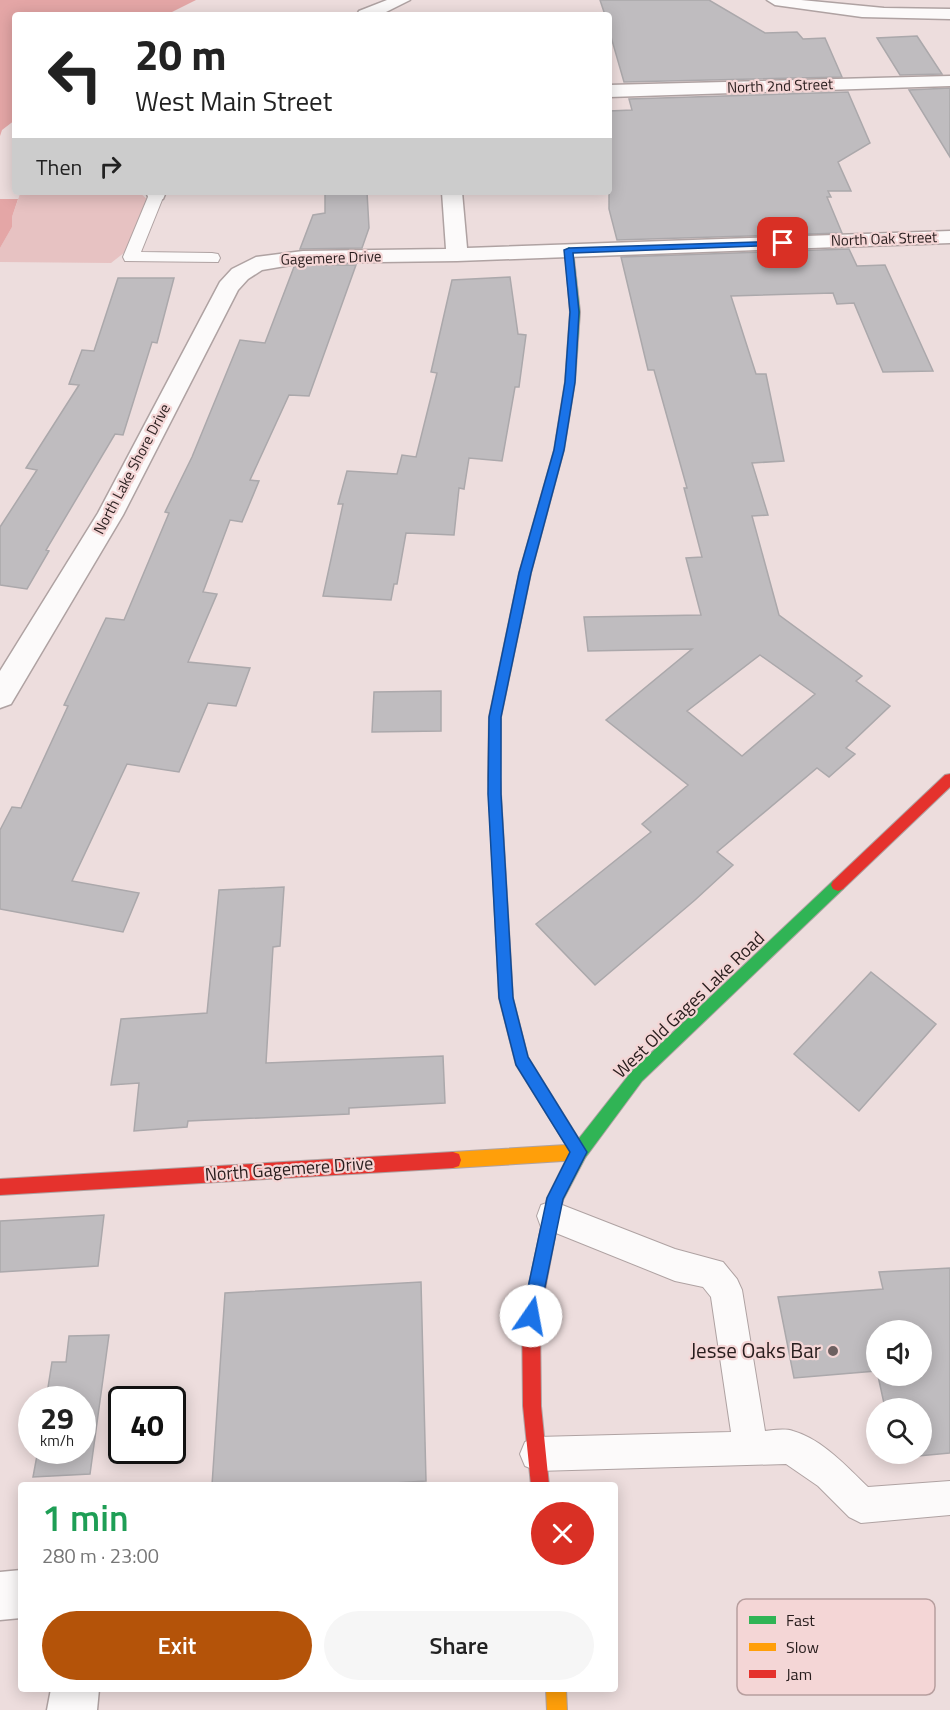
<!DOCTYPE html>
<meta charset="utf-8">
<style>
body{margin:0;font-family:"Titillium Web",sans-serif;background:#f6f6f6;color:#222;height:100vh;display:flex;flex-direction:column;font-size:22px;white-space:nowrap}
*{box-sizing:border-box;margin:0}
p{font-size:20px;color:#767676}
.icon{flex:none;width:33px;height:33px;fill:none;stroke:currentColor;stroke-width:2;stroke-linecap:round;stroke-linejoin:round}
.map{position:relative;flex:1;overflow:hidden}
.drawer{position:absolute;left:18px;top:1482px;width:600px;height:210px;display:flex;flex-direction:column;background:#fff;border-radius:6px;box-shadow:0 3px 15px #0003}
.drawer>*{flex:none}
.top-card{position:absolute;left:12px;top:12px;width:600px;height:183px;border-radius:6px;box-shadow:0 3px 15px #0003;background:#fff;color:#222;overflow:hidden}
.controls{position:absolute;left:866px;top:1320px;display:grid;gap:12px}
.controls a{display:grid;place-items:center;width:66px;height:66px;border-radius:50%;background:#fff;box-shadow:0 3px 15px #0003;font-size:30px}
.speed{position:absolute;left:18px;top:1386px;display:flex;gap:12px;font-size:30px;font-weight:700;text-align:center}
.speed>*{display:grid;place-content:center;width:78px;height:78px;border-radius:50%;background:#fff;box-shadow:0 3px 15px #0003;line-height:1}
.speed small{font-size:15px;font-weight:400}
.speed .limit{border:3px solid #111;border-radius:9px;background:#fff;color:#111}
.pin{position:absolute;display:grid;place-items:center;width:51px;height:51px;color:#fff;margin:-26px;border-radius:12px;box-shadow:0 3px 9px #0006}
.me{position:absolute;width:66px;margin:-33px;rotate:12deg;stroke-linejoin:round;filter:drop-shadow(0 0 4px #0008)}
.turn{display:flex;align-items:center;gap:21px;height:126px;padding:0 24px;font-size:27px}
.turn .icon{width:78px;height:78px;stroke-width:2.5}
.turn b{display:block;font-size:42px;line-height:51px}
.then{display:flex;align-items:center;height:57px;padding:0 24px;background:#0003;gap:12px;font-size:22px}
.round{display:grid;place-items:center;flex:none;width:63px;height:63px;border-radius:32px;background:#f6f6f6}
.overview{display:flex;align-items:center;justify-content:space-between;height:102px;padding:0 24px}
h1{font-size:36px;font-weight:600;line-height:45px;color:#1e9e55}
.cta{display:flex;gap:12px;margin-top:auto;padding:12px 24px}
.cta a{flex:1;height:69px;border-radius:36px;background:#b45309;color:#fff;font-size:24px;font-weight:600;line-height:69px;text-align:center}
.cta a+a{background:#f6f6f6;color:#222}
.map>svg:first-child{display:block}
.green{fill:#e7c2c2}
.water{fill:#e4a6a6}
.building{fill:#bfbcbf;stroke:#aba8ab;stroke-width:1.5;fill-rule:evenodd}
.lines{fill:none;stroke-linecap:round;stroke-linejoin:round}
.lane-casing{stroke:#afa2a2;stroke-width:2}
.street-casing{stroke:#afa2a2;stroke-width:3}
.fast-casing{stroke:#afa2a2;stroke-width:2}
.slow-casing{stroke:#afa2a2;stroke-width:2}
.jam-casing{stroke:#afa2a2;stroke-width:2}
.lane{fill:#fcfafa;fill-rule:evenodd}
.street{fill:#fcfafa;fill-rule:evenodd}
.fast{fill:#30b455;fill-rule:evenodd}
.slow{fill:#ff9f0a;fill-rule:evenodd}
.jam{fill:#e5322d;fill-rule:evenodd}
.route{fill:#1a73e8;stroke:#114b97;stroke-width:1.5}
.poi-dot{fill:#6d6060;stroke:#f4d6d6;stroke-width:2}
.labels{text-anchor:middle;stroke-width:4.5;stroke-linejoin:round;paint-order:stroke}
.far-street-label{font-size:15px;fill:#281d1d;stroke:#f4d6d6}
.street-label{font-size:18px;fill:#281d1d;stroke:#f4d6d6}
.near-poi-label{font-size:21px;fill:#281d1d;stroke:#f4d6d6;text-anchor:end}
.key{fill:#f4d6d6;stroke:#b79e9e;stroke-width:1.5}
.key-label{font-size:16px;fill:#281d1d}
</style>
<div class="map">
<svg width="950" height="1710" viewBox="0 0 950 1710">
<rect width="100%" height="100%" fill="#eddddd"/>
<path class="green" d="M 140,193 L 148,200 L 125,252 L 111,263 L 0,262 L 0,248 L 12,227 L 12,217 L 20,194 Z"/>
<path class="water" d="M 0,0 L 196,0 L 166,15 L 15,15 L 15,120 L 2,130 L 0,136 Z
M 0,199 L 18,199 L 12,217 L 12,227 L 0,248 Z"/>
<path class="building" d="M 600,0 L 709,0 L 765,33 L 797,32 L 803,39 L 825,38 L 842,77 L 624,82 L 609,30 L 609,15 L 605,15 Z
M 917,36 L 942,74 L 900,75 L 877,38 Z
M 950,88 L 950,157 L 909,90 Z
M 848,92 L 870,143 L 838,162 L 851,191 L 828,191 L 831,197 L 827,197 L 842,233 L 617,240 L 609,209 L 609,111 L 632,110 L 629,99 Z
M 325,192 L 367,192 L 369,228 L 362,248 L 300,249 L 313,215 L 325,213 Z
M 849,249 L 857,266 L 885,265 L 933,371 L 883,372 L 854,303 L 837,304 L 833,293 L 731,296 L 756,374 L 766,374 L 784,461 L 752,463 L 768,515 L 752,516 L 779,615 L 862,676 L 856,681 L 890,706 L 846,748 L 855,754 L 829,777 L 817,768 L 717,852 L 733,865 L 695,900 L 595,985 L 536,924 L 651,832 L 642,824 L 688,785 L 606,720 L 692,649 L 588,651 L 584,617 L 701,615 L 686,558 L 702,557 L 684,488 L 687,488 L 654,370 L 648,370 L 621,257 ZM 760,655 L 815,694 L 742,756 L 687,711 Z
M 303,265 L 356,265 L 309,396 L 289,395 L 250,480 L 259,481 L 242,522 L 230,520 L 203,592 L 217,594 L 188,662 L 250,668 L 236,706 L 208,703 L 179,772 L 127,764 L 72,881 L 139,893 L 123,932 L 0,909 L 0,830 L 12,807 L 21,808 L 68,706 L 64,705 L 106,618 L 124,620 L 169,513 L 165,512 L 192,457 L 240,340 L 265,343 L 294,267 Z
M 510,277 L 518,334 L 526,335 L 519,387 L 515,387 L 502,461 L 469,458 L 464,489 L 459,488 L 454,535 L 406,533 L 397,584 L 394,584 L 391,600 L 323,596 L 343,504 L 338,504 L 347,471 L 397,474 L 402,455 L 416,457 L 437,373 L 431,372 L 452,280 Z
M 118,278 L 174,278 L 157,343 L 152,342 L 123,435 L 115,434 L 46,550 L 49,551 L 27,589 L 0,585 L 0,527 L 37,470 L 26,468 L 79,385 L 69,384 L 82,350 L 94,351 Z
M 441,691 L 441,731 L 372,732 L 374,692 Z
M 284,887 L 280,946 L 273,947 L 266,1063 L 443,1056 L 445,1103 L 349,1108 L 349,1114 L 188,1121 L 187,1127 L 134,1131 L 139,1083 L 111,1085 L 121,1019 L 207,1013 L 219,890 Z
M 871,972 L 936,1024 L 859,1111 L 794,1054 Z
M 104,1215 L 98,1266 L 0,1272 L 0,1221 Z
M 950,1268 L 950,1453 L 897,1458 L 896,1454 L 921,1454 L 921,1408 L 885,1408 L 878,1376 L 921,1376 L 921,1330 L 876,1330 L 876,1371 L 794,1378 L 778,1297 L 883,1289 L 879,1272 Z
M 421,1282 L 426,1481 L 361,1485 L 212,1485 L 225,1293 Z
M 109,1335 L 90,1474 L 33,1477 L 38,1450 L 82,1450 L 82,1400 L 46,1400 L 52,1362 L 66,1362 L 69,1336 Z"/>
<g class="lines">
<g class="lane-casing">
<path id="lane" d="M 150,192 L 162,192 L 164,195 L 141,252 L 212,253 L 218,254 L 220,258 L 218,262 L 125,261 L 123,257 Z
M 552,1201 L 675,1249 L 723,1262 L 737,1279 L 742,1290 L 765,1431 C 774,1430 785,1428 793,1431 C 822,1439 847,1467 868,1487 L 950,1481 L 950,1515 L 861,1523 L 849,1517 L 818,1486 L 786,1464 L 537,1471 L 525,1466 L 520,1454 L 525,1442 L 537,1437 L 731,1432 L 711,1297 L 703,1287 L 675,1281 L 541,1227 L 537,1216 L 541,1205 Z"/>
</g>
<g class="street-casing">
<path id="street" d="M 387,0 L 410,0 L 380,15 L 357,15 L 359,11 Z
M 767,0 L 801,0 L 884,8 L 950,9 L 950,19 L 862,17 L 775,5 Z
M 950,76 L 950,86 L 609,97 L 609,85 Z
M 146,192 L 166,192 L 163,199 L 149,199 Z
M 442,192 L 462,192 L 467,248 L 950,231 L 950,243 L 457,261 L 303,263 L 262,270 L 248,279 L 238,290 L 123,515 L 11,704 L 0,708 L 0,671 L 98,513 L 220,282 L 232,269 L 256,257 L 303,251 L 446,249 Z
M 21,1570 L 21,1618 L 0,1620 L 0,1572 Z
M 51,1689 L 99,1689 L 97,1710 L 47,1710 Z"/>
</g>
<g class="fast-casing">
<path id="fast" d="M 569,247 L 573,250 L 580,312 L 575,382 L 564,450 L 531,573 L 501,717 L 500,777 L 499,781 L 489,781 L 488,777 L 489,717 L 519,573 L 554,450 L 565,382 L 570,312 L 565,250 Z
M 838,879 L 843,881 L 845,885 L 843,889 L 642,1081 L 585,1158 L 563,1200 L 553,1243 L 547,1245 L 541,1243 L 539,1237 L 547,1198 L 573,1146 L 632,1071 L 833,881 Z"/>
</g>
<g class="slow-casing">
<path id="slow" d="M 494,772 L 499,773 L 500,777 L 513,998 L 528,1057 L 587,1152 L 585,1158 L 579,1160 L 453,1168 L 447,1166 L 445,1160 L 447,1154 L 453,1152 L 566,1145 L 516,1065 L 499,998 L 488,777 L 489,773 Z
M 546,1689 L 566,1689 L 567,1710 L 547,1710 Z"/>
</g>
<g class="jam-casing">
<path id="jam" d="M 950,774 L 950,787 L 843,889 L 838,891 L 833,889 L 831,885 L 833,881 L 945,775 Z
M 453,1152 L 459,1154 L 461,1160 L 459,1166 L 453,1168 L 0,1195 L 0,1179 Z
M 547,1229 L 553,1231 L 555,1237 L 540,1316 L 541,1406 L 549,1485 L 531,1485 L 523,1406 L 522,1316 L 539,1237 L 541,1231 Z"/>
</g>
<use href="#lane" class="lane"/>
<use href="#street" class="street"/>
<use href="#fast" class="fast"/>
<use href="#slow" class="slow"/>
<use href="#jam" class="jam"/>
</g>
<path class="route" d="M 786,241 L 786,245 L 783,245 L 573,253 L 579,312 L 575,382 L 564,450 L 531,573 L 501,717 L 501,794 L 513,998 L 528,1057 L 587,1152 L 563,1199 L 539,1316 L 537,1322 L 531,1324 L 525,1322 L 522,1316 L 547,1198 L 570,1152 L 516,1065 L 499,998 L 488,794 L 489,717 L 519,573 L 554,450 L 565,382 L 570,312 L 564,250 L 569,248 Z"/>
<circle class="poi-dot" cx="833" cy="1351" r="6"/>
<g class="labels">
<g class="far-street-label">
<text transform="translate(780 86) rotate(-2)" y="5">North 2nd Street</text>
<text transform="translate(884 239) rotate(-2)" y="5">North Oak Street</text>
<text transform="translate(331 258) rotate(-2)" y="5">Gagemere Drive</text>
<text transform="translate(132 469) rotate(-62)" y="5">North Lake Shore Drive</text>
</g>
<g class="street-label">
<text transform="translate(689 1005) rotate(-44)" y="6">West Old Gages Lake Road</text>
<text transform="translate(289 1169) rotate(-4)" y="6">North Gagemere Drive</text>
</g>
<g class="near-poi-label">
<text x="821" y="1358">Jesse Oaks Bar</text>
</g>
</g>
<rect x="737" y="1599" width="198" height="96" rx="9" class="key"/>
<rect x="749" y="1616" width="27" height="8" fill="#30b455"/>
<rect x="749" y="1643" width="27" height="8" fill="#ff9f0a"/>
<rect x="749" y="1670" width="27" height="8" fill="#e5322d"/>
<g class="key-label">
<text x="786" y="1626">Fast</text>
<text x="786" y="1653">Slow</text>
<text x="786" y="1680">Jam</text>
</g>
</svg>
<div class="controls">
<a><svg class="icon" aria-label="sound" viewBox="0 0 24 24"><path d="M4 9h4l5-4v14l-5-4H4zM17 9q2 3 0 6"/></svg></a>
<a><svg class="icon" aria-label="search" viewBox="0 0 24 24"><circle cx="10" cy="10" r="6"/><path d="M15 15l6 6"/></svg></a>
</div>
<div class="speed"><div>29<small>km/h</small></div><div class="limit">40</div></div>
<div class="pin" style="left:783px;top:243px;background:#d93025"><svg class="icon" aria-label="arrive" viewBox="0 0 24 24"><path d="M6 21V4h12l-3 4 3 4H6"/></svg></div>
<svg class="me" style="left:531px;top:1316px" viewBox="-20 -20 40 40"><circle r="19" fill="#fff"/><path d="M0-13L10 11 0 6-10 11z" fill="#1a73e8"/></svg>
<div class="top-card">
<div class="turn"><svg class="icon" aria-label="left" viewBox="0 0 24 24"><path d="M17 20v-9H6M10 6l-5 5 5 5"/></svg><div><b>20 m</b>West Main Street</div></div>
<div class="then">Then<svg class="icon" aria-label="right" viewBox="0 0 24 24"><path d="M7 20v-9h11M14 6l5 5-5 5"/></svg></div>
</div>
<section class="drawer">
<div class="overview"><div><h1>1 min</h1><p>280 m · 23:00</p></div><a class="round" style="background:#d93025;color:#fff"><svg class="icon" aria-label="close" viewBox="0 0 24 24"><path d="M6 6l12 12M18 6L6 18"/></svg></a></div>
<div class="cta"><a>Exit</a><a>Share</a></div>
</section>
</div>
